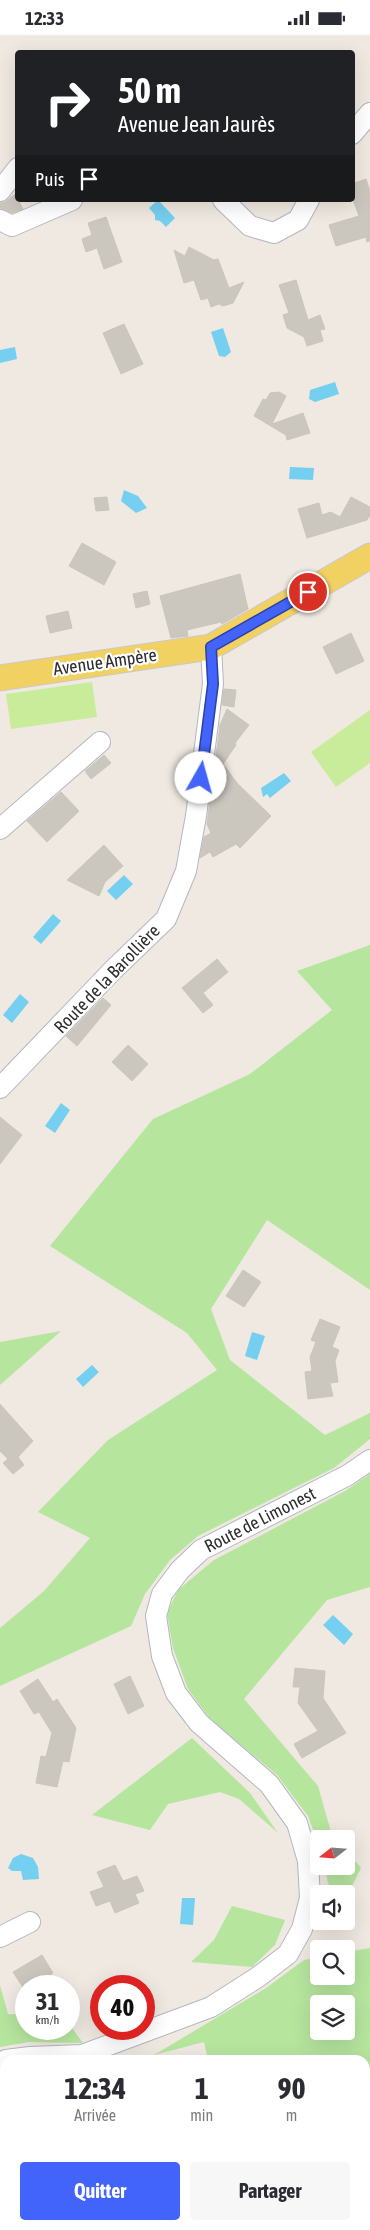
<!DOCTYPE html>
<html lang="fr">
<meta charset="utf-8">
<style>
body{margin:0;font-family:"Asap Condensed",sans-serif;background:#f7f7f7;color:#2b2b33;height:100vh;display:flex;flex-direction:column;font-size:19px;white-space:nowrap}
*{box-sizing:border-box;margin:0}
p{font-size:16px;color:#7c7c81}
.icon{flex:none;width:28px;height:28px;fill:none;stroke:currentColor;stroke-width:2;stroke-linecap:round;stroke-linejoin:round}
.map{position:relative;flex:1;overflow:hidden}
.sheet{position:absolute;left:0px;top:2020px;width:370px;height:175px;display:flex;flex-direction:column;background:#fff;border-radius:15px 15px 0 0;box-shadow:0 5px 20px #0002}
.sheet>*{flex:none}
.hud{position:absolute;left:15px;top:15px;width:340px;height:152px;border-radius:5px;box-shadow:0 5px 20px #0002;background:#202124;color:#fff;overflow:hidden}
.needle{width:32px;rotate:253deg}
.tools{position:absolute;left:310px;top:1795px;display:grid;gap:10px}
.tools a{display:grid;place-items:center;width:45px;height:45px;border-radius:5px;background:#fff;box-shadow:0 5px 20px #0002;font-size:25px}
.speed{position:absolute;left:15px;top:1940px;display:flex;gap:10px;font-size:25px;font-weight:700;text-align:center}
.speed>*{display:grid;place-content:center;width:65px;height:65px;border-radius:50%;background:#fff;box-shadow:0 5px 20px #0002;line-height:1}
.speed small{font-size:12px;font-weight:400}
.speed .limit{border:8px solid #d22;background:#fff;color:#111}
.pin{position:absolute;display:grid;place-items:center;width:42px;height:42px;color:#fff;margin:-21px;border:2px solid #fff;border-radius:50%;box-shadow:0 1px 5px #0007}
.me{position:absolute;width:55px;margin:-28px;rotate:7deg;stroke-linejoin:round;filter:drop-shadow(0 0 4px #0008)}
.turn{display:flex;align-items:center;gap:18px;height:105px;padding:0 20px;font-size:22px}
.turn .icon{width:65px;height:65px;stroke-width:2.5}
.turn b{display:block;font-size:35px;line-height:42px}
.then{display:flex;align-items:center;height:48px;padding:0 20px;background:#0003;gap:10px;font-size:19px}
.eta{display:flex;justify-content:space-evenly;align-items:center;height:85px;text-align:center}
.eta b{font-size:30px;font-weight:700;line-height:35px}
.cta{display:flex;gap:10px;margin-top:auto;padding:10px 20px}
.cta a{flex:1;height:58px;border-radius:5px;background:#4264fb;color:#fff;font-size:20px;font-weight:700;line-height:58px;text-align:center}
.cta a+a{background:#f7f7f7;color:#2b2b33}
.status{display:flex;justify-content:space-between;align-items:center;height:35px;padding:0 25px;background:#fff;direction:ltr}
.status svg{height:14px;fill:currentColor}
.map>svg:first-child{display:block}
.green{fill:#b6e59e;fill-rule:evenodd}
.pitch{fill:#c9ec9a}
.water{fill:#75cff0}
.building{fill:#cbc7bf;stroke:#cbc5ba}
.lines{fill:none;stroke-linecap:round;stroke-linejoin:round}
.minor-casing{stroke:#b4b7c1;stroke-width:22}
.major-casing{stroke:#c9c9c9;stroke-width:27}
.minor{stroke:#fff;stroke-width:20}
.major{stroke:#f2d163;stroke-width:25}
.route-casing{stroke:#2b41a3;stroke-width:12}
.route{stroke:#4264fb;stroke-width:9}
.labels{text-anchor:middle;stroke-width:4.5;stroke-linejoin:round;paint-order:stroke}
.street-label{font-size:18px;fill:#2e2e2e;stroke:#fff}
</style>
<div class="status"><b>12:33</b><svg viewBox="0 0 49 12"><path d="M0 12V9h3v3zM5 12V6h3v6zM10 12V3h3v9zM15 12V0h3v12zM26 1h20v11H26zM47 4h2v5h-2z"/></svg></div>
<div class="map">
<svg width="370" height="2195" viewBox="0 0 370 2195">
<rect width="100%" height="100%" fill="#efe9e1"/>
<path class="green" d="M 370,910 L 370,1255 L 267,1185 L 211,1274 L 230,1325 L 325,1400 L 370,1378 L 370,1404 L 334,1433 L 198,1501 L 170,1525 L 145,1559 L 131,1591 L 0,1651 L 0,1593 L 44,1556 L 90,1503 L 38,1477 L 108,1405 L 217,1335 L 187,1298 L 50,1211 L 153,1084 L 250,1039 L 332,975 L 297,936 Z
M 61,1296 L 0,1350 L 0,1307 Z
M 370,1439 L 370,1552 L 327,1565 L 244,1664 L 318,1751 L 331,1797 L 337,1804 L 319,1804 L 319,1811 L 308,1781 L 277,1740 L 211,1685 L 188,1654 L 173,1613 L 167,1578 L 178,1555 L 214,1525 L 345,1456 Z
M 192,1703 L 250,1758 L 278,1798 L 239,1764 L 220,1757 L 168,1769 L 150,1795 L 92,1780 Z
M 346,1815 L 361,1833 L 346,1863 L 346,1859 L 331,1859 L 324,1831 L 346,1831 Z
M 232,1871 L 285,1885 L 275,1910 L 252,1932 L 191,1927 L 214,1905 Z
M 370,1913 L 370,2195 L 248,2195 L 246,2190 L 365,2190 L 365,2025 L 208,2025 L 204,2007 L 154,2020 L 266,1953 L 304,1925 L 319,1922 L 319,1941 L 346,1941 L 346,1917 ZM 319,1969 L 346,1969 L 346,1996 L 319,1996 Z
M 0,1950 L 8,1979 L 26,1980 L 26,1994 L 69,1994 L 69,1989 L 83,2008 L 29,2007 L 0,2012 Z"/>
<path class="pitch" d="M 92,647 L 97,682 L 11,694 L 6,659 Z
M 370,675 L 370,728 L 336,752 L 311,717 Z"/>
<path class="water" d="M 158,165 L 175,183 L 166,192 L 160,186 L 155,185 L 155,180 L 149,173 Z
M 223,293 L 231,317 L 225,322 L 219,321 L 211,297 Z
M 15,312 L 17,324 L 0,328 L 0,315 Z
M 335,347 L 339,359 L 315,367 L 309,364 L 310,355 Z
M 290,432 L 314,433 L 313,445 L 289,444 Z
M 124,455 L 138,461 L 147,473 L 136,478 L 121,466 Z
M 284,738 L 291,746 L 270,763 L 267,759 L 263,762 L 261,753 Z
M 124,840 L 133,849 L 116,865 L 107,856 Z
M 53,879 L 61,886 L 41,909 L 33,902 Z
M 20,959 L 29,967 L 12,988 L 3,980 Z
M 61,1068 L 70,1075 L 55,1098 L 45,1091 Z
M 252,1297 L 265,1301 L 257,1325 L 245,1321 Z
M 92,1330 L 99,1337 L 83,1352 L 76,1344 Z
M 333,1580 L 353,1599 L 344,1610 L 323,1590 Z
M 21,1819 L 33,1823 L 38,1832 L 39,1844 L 23,1845 L 21,1836 L 12,1836 L 8,1833 L 13,1823 Z
M 182,1863 L 195,1863 L 193,1890 L 180,1889 Z"/>
<path class="building" d="M 366,144 L 370,157 L 370,206 L 367,207 L 366,202 L 336,211 L 329,190 L 359,181 L 352,162 L 352,149 Z
M 18,157 L 18,165 L 23,174 L 12,178 L 0,173 L 0,168 L 5,167 Z
M 106,182 L 122,227 L 104,234 L 97,213 L 86,217 L 82,204 L 92,200 L 88,188 Z
M 189,212 L 214,225 L 218,224 L 229,253 L 244,247 L 233,268 L 223,271 L 219,269 L 211,272 L 208,263 L 201,265 L 194,245 L 184,248 L 174,215 L 185,221 Z
M 296,245 L 308,285 L 320,280 L 325,294 L 320,295 L 323,306 L 307,311 L 304,302 L 287,293 L 283,280 L 289,278 L 279,250 Z
M 124,289 L 143,329 L 121,339 L 103,298 Z
M 279,357 L 286,361 L 272,389 L 303,378 L 310,398 L 287,405 L 286,400 L 254,381 L 263,364 L 266,365 L 270,358 Z
M 107,462 L 109,475 L 96,476 L 94,463 Z
M 351,462 L 370,472 L 370,480 L 367,485 L 307,503 L 298,474 L 319,468 L 322,480 L 331,477 L 340,482 Z
M 82,508 L 116,527 L 104,550 L 69,531 Z
M 240,539 L 248,574 L 222,589 L 221,587 L 187,595 L 188,601 L 171,603 L 160,561 Z
M 147,556 L 150,569 L 136,573 L 133,559 Z
M 68,576 L 72,593 L 50,598 L 46,581 Z
M 351,598 L 364,626 L 336,639 L 323,612 Z
M 224,654 L 236,655 L 234,672 L 222,670 Z
M 227,674 L 249,690 L 235,708 L 236,710 L 223,729 L 237,748 L 271,781 L 240,813 L 236,809 L 213,822 L 210,817 L 200,823 L 204,802 L 211,798 L 207,789 L 220,690 Z
M 104,720 L 111,728 L 91,744 L 85,736 Z
M 61,757 L 79,776 L 47,807 L 27,786 Z
M 104,810 L 123,831 L 105,847 L 99,861 L 67,845 Z
M 217,924 L 228,937 L 203,958 L 213,970 L 203,978 L 182,953 Z
M 103,963 L 111,970 L 77,1011 L 66,1001 Z
M 128,1010 L 148,1029 L 132,1046 L 112,1027 Z
M 0,1082 L 22,1100 L 0,1129 Z
M 243,1235 L 261,1247 L 244,1272 L 226,1261 Z
M 320,1284 L 340,1292 L 332,1312 L 339,1315 L 335,1326 L 338,1347 L 330,1348 L 333,1361 L 308,1364 L 305,1337 L 312,1336 L 310,1322 L 316,1307 L 311,1305 Z
M 0,1369 L 33,1406 L 18,1422 L 24,1430 L 13,1439 L 3,1428 L 8,1424 L 0,1416 Z
M 295,1633 L 325,1636 L 323,1663 L 346,1698 L 302,1723 L 294,1709 L 318,1696 L 298,1668 L 300,1652 L 293,1652 Z
M 130,1641 L 144,1671 L 128,1679 L 114,1649 Z
M 38,1644 L 53,1667 L 57,1664 L 76,1693 L 69,1727 L 63,1726 L 57,1752 L 36,1748 L 41,1721 L 46,1722 L 52,1698 L 39,1677 L 34,1679 L 20,1656 Z
M 115,1830 L 123,1846 L 137,1841 L 144,1856 L 135,1859 L 139,1868 L 115,1878 L 110,1866 L 96,1871 L 90,1857 L 104,1852 L 97,1837 Z
M 42,1920 L 53,1938 L 34,1951 L 26,1951 L 26,1954 L 24,1954 L 13,1937 Z"/>
<g class="lines">
<g class="minor-casing">
<path id="minor" d="M 352,99 L 370,78
M 0,156 L 18,133
M 223,165 L 250,191 L 274,198 L 298,185 L 309,165
M 0,185 L 12,191 L 72,165
M 0,794 L 100,707
M 0,1053 L 113,935 L 166,884 L 186,836 L 196,781 L 213,649 L 211,612
M 0,1902 L 30,1887
M 6,2025 L 30,2022 L 82,2020 L 211,1972 L 258,1942 L 288,1919 L 302,1894 L 310,1863 L 308,1826 L 297,1788 L 269,1749 L 199,1688 L 176,1658 L 162,1621 L 156,1581 L 162,1559 L 180,1535 L 201,1515 L 348,1440 L 370,1425"/>
</g>
<g class="major-casing">
<path id="major" d="M 0,643 L 211,612 L 370,521"/>
</g>
<use href="#minor" class="minor"/>
<use href="#major" class="major"/>
</g>
<g class="lines">
<g class="route-casing">
<path id="route" d="M 201,743 L 213,649 L 211,612 L 308,557"/>
</g>
<use href="#route" class="route"/>
</g>
<g class="labels">
<g class="street-label">
<text transform="translate(105 627) rotate(-8)" y="6">Avenue Ampère</text>
<text transform="translate(107 944) rotate(-46)" y="6">Route de la Barollière</text>
<text transform="translate(260 1485) rotate(-27)" y="6">Route de Limonest</text>
</g>
</g>
</svg>
<div class="tools">
<a><svg class="needle" viewBox="-14 -14 28 28"><path d="M0-13l5 13h-10z" fill="#e53935"/><path d="M0 13l5-13h-10z" fill="#7c7c81"/></svg></a>
<a><svg class="icon" aria-label="sound" viewBox="0 0 24 24"><path d="M4 9h4l5-4v14l-5-4H4zM17 9q2 3 0 6"/></svg></a>
<a><svg class="icon" aria-label="search" viewBox="0 0 24 24"><circle cx="10" cy="10" r="6"/><path d="M15 15l6 6"/></svg></a>
<a><svg class="icon" aria-label="layers" viewBox="0 0 24 24"><path d="M12 4l9 5-9 5-9-5zM3 14l9 5 9-5"/></svg></a>
</div>
<div class="speed"><div>31<small>km/h</small></div><div class="limit">40</div></div>
<div class="pin" style="left:308px;top:557px;background:#d93025"><svg class="icon" aria-label="arrive" viewBox="0 0 24 24"><path d="M6 21V4h12l-3 4 3 4H6"/></svg></div>
<svg class="me" style="left:201px;top:743px" viewBox="-20 -20 40 40"><circle r="19" fill="#fff"/><path d="M0-13L10 11 0 6-10 11z" fill="#4264fb"/></svg>
<div class="hud">
<div class="turn"><svg class="icon" aria-label="right" viewBox="0 0 24 24"><path d="M7 20v-9h11M14 6l5 5-5 5"/></svg><div><b>50 m</b>Avenue Jean Jaurès</div></div>
<div class="then">Puis<svg class="icon" aria-label="arrive" viewBox="0 0 24 24"><path d="M6 21V4h12l-3 4 3 4H6"/></svg></div>
</div>
<section class="sheet">
<div class="eta">
<div><b>12:34</b><p>Arrivée</p></div>
<div><b>1</b><p>min</p></div>
<div><b>90</b><p>m</p></div>
</div>
<div class="cta"><a>Quitter</a><a>Partager</a></div>
</section>
</div>
